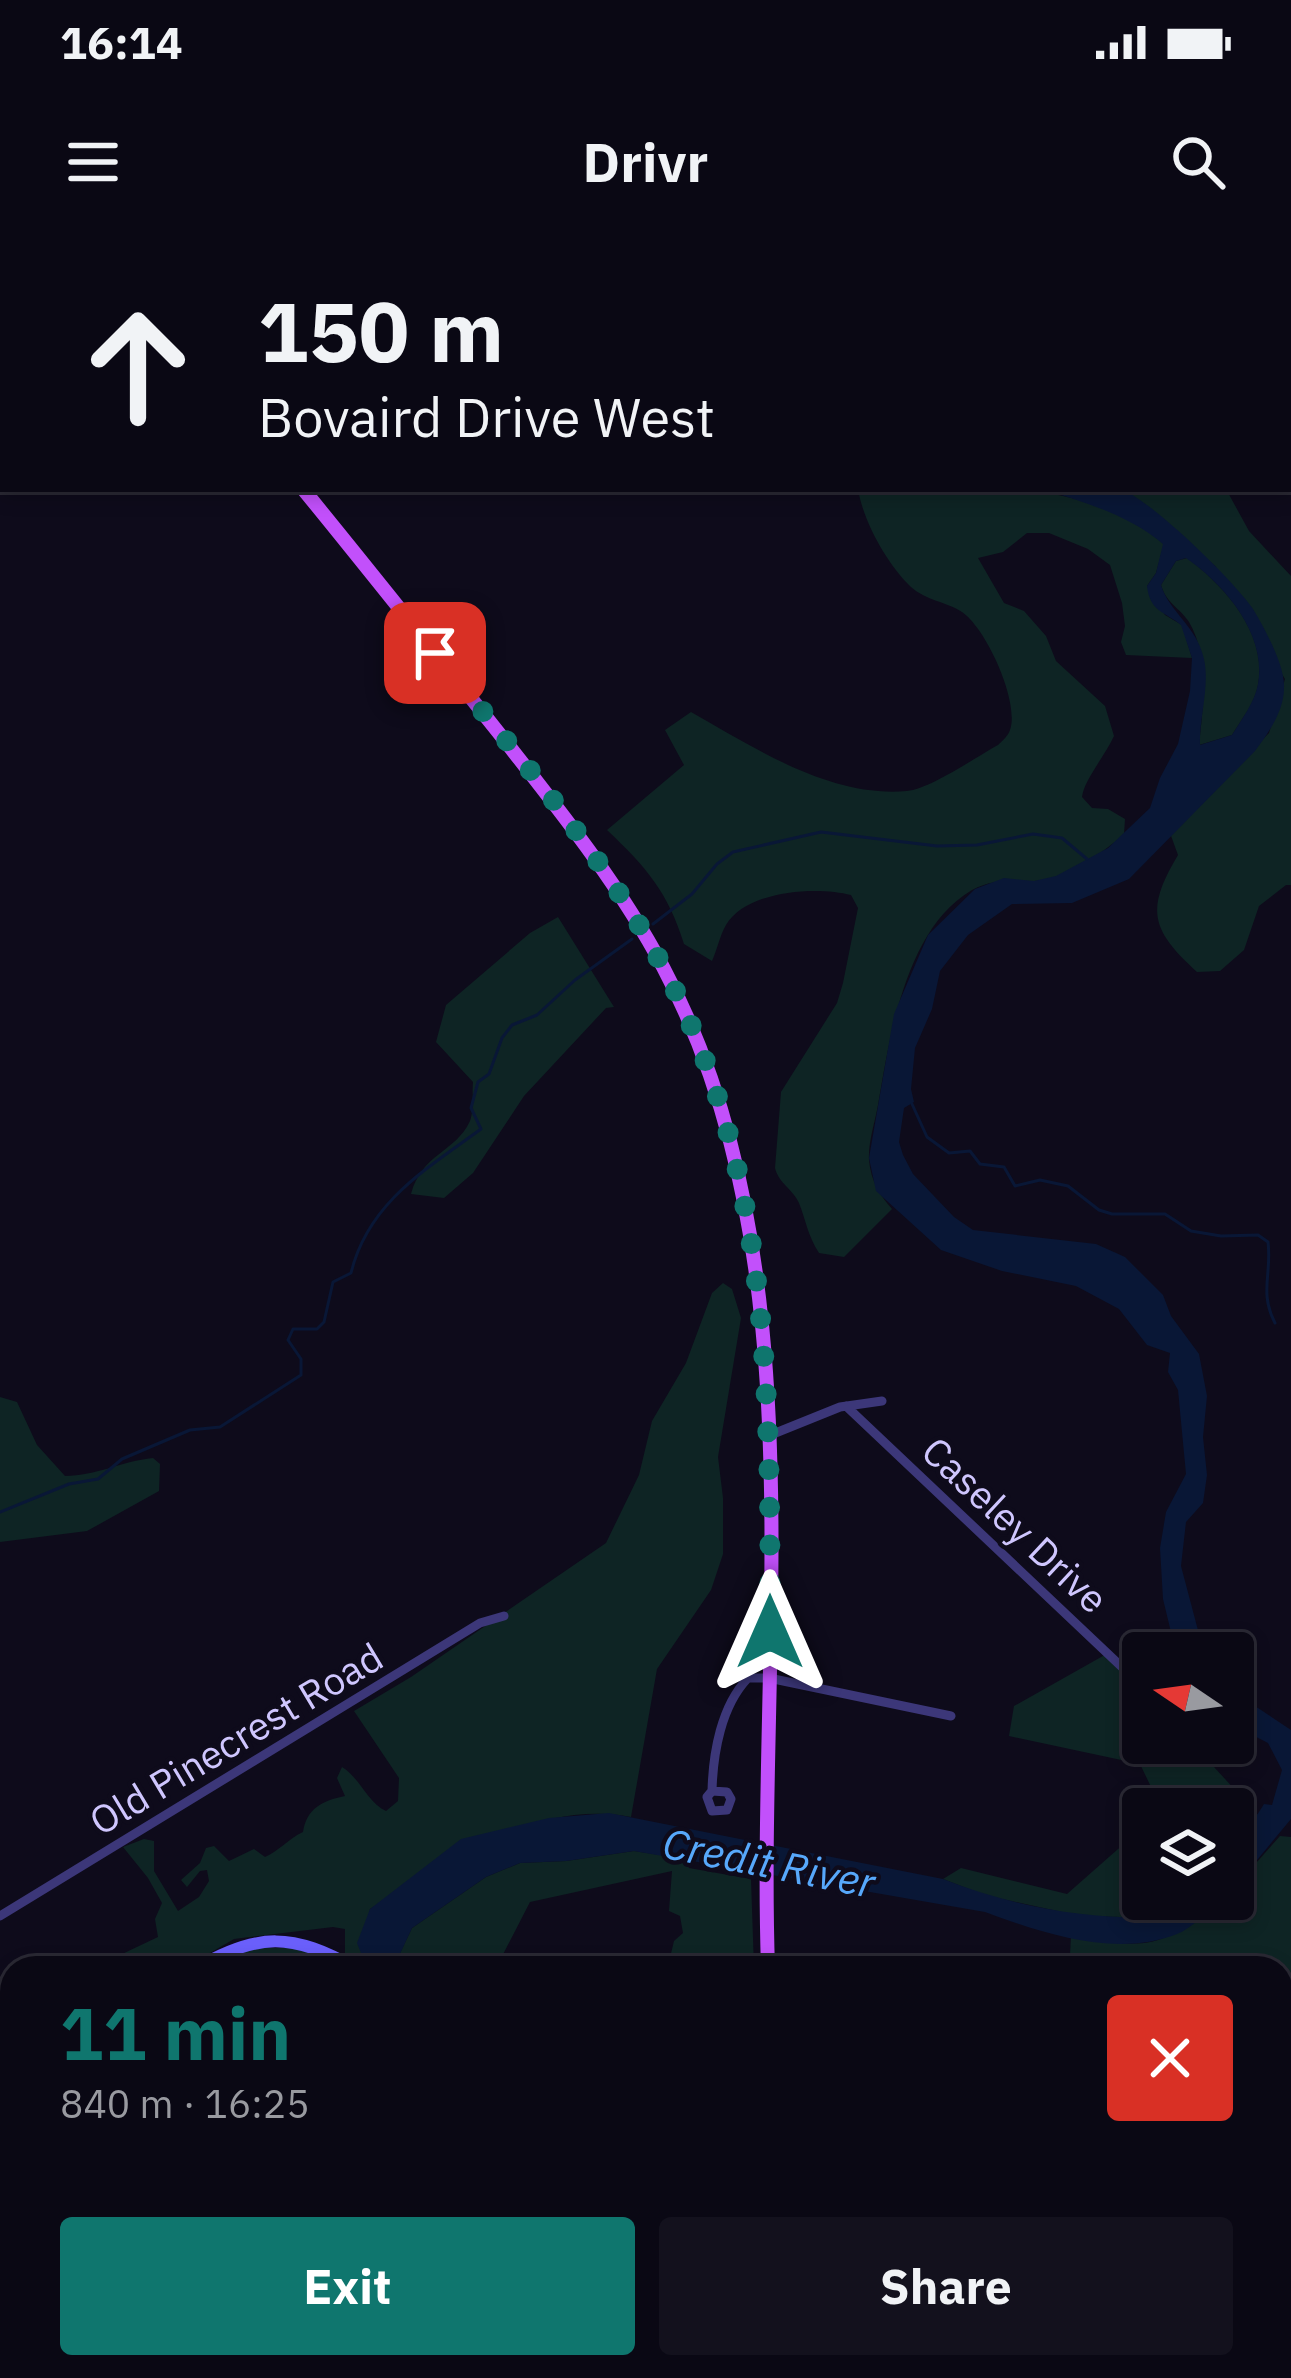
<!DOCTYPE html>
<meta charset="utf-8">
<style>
body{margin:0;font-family:"IBM Plex Sans",sans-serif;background:#13111d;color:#f1f3f6;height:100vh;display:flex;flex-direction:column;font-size:45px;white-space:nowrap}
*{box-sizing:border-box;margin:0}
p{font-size:39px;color:#999aa0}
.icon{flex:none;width:66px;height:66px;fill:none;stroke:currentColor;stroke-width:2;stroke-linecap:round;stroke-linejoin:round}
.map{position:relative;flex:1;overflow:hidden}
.details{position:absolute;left:0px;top:1716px;width:1293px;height:423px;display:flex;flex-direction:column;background:#0a0814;border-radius:36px 36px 0 0;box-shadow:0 6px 18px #0003,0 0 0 3px #2a2934}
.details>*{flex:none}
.hud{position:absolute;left:0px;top:0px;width:1293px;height:252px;box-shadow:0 6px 18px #0003,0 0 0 3px #2a2934;background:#0a0814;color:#f1f3f6;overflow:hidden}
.needle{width:78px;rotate:283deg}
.tools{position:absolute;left:1122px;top:1392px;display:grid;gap:24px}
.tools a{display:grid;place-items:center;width:132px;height:132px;border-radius:12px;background:#0a0814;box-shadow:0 6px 18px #0003,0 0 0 3px #2a2934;font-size:60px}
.pin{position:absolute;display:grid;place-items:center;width:102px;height:102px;color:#fff;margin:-51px;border-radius:24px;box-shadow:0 6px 18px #0006}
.me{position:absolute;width:132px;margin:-66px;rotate:0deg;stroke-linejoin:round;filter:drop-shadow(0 0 9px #0008)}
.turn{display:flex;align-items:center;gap:42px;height:252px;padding:0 60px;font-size:54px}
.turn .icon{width:156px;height:156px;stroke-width:2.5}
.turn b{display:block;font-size:84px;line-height:102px}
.round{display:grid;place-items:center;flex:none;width:126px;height:126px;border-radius:12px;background:#13111d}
.headline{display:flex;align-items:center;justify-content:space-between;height:204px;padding:0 60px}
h1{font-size:72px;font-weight:800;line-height:90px;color:#0f766e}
.button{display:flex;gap:24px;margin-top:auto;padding:24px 60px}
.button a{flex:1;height:138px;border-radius:12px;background:#0f766e;color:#fff;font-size:48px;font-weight:800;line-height:138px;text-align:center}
.button a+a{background:#13111d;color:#f1f3f6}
.status{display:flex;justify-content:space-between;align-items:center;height:84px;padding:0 60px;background:#0a0814;direction:ltr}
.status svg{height:33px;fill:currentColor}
header{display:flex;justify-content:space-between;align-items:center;height:156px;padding:0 60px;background:#0a0814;font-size:54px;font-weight:800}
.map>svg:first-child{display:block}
.green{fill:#0e2424}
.water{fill:#091736;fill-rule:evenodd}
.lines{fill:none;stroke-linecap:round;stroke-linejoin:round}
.stream{stroke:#091736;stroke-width:3}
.minor{stroke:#3c3779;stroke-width:9}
.secondary{stroke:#6a5ffb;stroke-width:12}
.primary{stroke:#c250fb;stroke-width:14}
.route{stroke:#0f766e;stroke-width:21;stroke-dasharray:0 37.8}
.labels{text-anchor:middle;stroke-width:9;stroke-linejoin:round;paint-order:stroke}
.street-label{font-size:39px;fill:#cfc6fe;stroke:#0e0b1b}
.water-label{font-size:42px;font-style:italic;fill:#57a8fb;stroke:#0e0b1b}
</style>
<div class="status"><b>16:14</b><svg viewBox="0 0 49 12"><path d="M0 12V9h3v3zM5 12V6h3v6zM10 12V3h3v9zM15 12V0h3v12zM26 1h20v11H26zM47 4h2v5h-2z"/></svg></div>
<header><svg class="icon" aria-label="menu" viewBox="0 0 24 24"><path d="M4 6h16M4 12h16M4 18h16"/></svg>Drivr<svg class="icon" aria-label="search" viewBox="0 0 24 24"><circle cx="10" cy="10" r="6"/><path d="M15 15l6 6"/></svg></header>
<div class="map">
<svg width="1291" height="2138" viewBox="0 0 1291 2138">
<rect width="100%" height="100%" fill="#0e0b1b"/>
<path class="green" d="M 940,0 L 1291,0 L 1291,32 L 1290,3 L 940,3 Z
M 858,249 C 960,249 1080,232 1164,304 L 1156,333 L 1147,346 L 1165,375 L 1182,385 L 1192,418 L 1126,415 L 1121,402 L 1125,386 L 1122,363 L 1110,325 L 1088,309 L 1049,293 L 1027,293 L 1003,312 L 978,318 L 1004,363 L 1024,371 L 1046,396 L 1056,421 L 1105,466 L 1114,496 C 1105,516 1084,540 1082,557 L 1092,568 L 1108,569 L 1125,579 L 1124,594 C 1102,614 1065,639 1035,641 C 1011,642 995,638 972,650 C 905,689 890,797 878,865 C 875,882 868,903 869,920 C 871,941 879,954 892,969 L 844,1017 L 819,1013 C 808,996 806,981 799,963 C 793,949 779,944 775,928 L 781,852 L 837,763 L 843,743 L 858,668 L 851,655 C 817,646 747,650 726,685 C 720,695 717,710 712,721 L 684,704 C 668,652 646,627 607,590 L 684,525 L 665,490 L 691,472 C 755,508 830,558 907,551 C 930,549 976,517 998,505 C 1003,500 1008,496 1010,490 C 1020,462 986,388 962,372 C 945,361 927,361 911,347 C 887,324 863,281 858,249 Z
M 1119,249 L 1226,249 L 1249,291 L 1291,336 L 1291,645 L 1286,645 L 1259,666 L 1244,710 L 1220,731 L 1197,732 C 1151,690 1145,670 1178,615 L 1170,593 L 1269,493 L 1285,439 L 1215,326 L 1151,269 Z
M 1187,318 C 1224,345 1268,394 1258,445 C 1255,463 1241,480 1232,495 L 1199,505 C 1203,467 1210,417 1189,382 C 1180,368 1166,363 1161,345 L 1176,321 Z
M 558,677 L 614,767 L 606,768 L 524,856 L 473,933 L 444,958 L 411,954 C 422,913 455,913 470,881 C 474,871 472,853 473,842 L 436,802 L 446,765 L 530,693 Z
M 723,1043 L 732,1049 L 741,1078 L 718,1217 L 723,1258 L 723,1314 L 711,1350 L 657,1429 L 631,1577 C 536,1559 448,1621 370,1669 L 361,1723 L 345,1715 L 345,1689 L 333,1687 L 234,1699 L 184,1728 L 110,1728 L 120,1715 L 158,1697 L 155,1679 L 162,1663 L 148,1638 L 123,1607 L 144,1599 L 154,1601 L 154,1631 L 178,1671 L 199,1657 L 209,1641 L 207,1630 L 200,1631 L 187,1647 L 181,1640 L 200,1623 L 206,1608 L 214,1606 L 229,1621 L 254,1609 L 265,1617 C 279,1611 288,1599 303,1592 C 307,1568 322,1561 345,1556 L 337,1538 L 342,1527 C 361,1539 367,1562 386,1571 L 398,1561 L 399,1538 L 354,1471 L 411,1437 L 606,1303 L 639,1235 L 652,1181 L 686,1123 L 712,1053 Z
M 0,1157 L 17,1162 L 37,1205 L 65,1236 C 96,1236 122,1221 153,1218 L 160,1224 L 159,1251 L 87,1291 L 0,1302 Z
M 1110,1412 L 1143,1449 L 1143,1503 L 1192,1503 L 1259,1576 L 1233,1613 L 1233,1569 L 1143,1569 L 1143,1659 L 1194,1659 L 1172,1676 L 1158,1678 L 1080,1676 L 984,1655 L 943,1639 L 961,1628 L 1067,1654 L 1126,1602 L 1152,1549 L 1140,1524 L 1009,1496 L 1014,1466 Z
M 1280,1596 L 1291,1597 L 1291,1888 L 1281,1888 L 1281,1728 L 1093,1728 L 1080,1724 L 1070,1715 L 1071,1696 C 1146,1710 1163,1709 1221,1659 L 1233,1659 L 1233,1649 Z
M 634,1611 L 686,1619 L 689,1628 L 751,1639 L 754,1728 L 653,1728 L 668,1726 L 674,1701 L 683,1693 L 680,1676 L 669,1671 L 672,1631 L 530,1662 L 496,1728 L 387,1728 L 399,1715 L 412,1688 L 486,1637 L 520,1623 L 566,1621 Z
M 254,1708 L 293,1708 L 313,1714 L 318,1725 L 316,1728 L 208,1728 Z
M 0,1793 L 12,1794 L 12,2127 L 262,2127 L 264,2138 L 0,2138 Z
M 268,2127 L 479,2127 L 480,2138 L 269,2138 Z
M 892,2127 L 1038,2127 L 1031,2138 L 894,2138 Z"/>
<path class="water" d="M 1041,249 C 1066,249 1101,243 1124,251 C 1152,261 1235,342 1253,369 C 1264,387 1284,424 1284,445 C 1285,470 1269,492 1255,511 L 1129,639 L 1072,663 L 1012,664 L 968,695 L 940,731 L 932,769 L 915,808 L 911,849 L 914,862 L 904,868 L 899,902 L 903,915 L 913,934 L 954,977 L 973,990 L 1096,1004 L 1125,1017 L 1163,1055 L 1171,1076 L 1199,1114 L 1207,1156 L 1203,1197 L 1207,1235 L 1203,1263 L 1186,1282 L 1181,1326 L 1204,1413 L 1176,1413 L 1163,1359 L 1160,1308 L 1166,1272 L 1186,1234 L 1178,1150 L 1168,1132 L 1170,1113 L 1147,1105 L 1119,1069 L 1076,1046 L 1002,1031 L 941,1010 L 876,951 L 869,918 L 894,774 L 928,695 L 975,649 L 1004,638 L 1034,641 L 1056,636 L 1108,608 L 1150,568 L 1160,538 L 1178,504 L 1190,451 L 1192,418 L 1181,385 C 1164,371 1150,372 1147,346 L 1156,333 L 1163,304 C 1131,276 1082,261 1041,249 ZM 1186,318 C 1224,344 1267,394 1258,444 C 1255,462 1241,480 1232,495 L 1200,505 C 1199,478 1210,446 1204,419 C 1197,386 1169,372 1161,345 L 1176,321 Z
M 1233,1457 L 1258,1468 L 1291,1490 L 1291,1579 L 1233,1649 L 1233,1613 L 1264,1564 L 1272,1565 L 1282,1530 L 1268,1503 L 1233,1485 Z
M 609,1573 L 943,1639 C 1014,1667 1087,1680 1162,1677 C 1178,1677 1181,1665 1193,1659 C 1200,1656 1214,1659 1221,1659 C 1208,1670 1193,1688 1177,1694 C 1116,1718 1044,1694 985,1672 L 634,1611 L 566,1621 L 520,1623 L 486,1637 L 412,1688 L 399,1716 L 387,1728 L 358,1728 L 361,1713 L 357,1703 L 370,1669 L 461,1599 L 549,1578 Z
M 479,2127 L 579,2127 L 577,2138 L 480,2138 Z"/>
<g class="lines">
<path class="stream" d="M 653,684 L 692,654 L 717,624 L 733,612 L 821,592 L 937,606 L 977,605 L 1033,594 L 1062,598 L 1087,619
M 912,864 L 927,897 L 949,913 L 970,911 L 980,924 L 1004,927 L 1015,946 L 1040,940 L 1068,946 L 1099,970 L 1112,974 L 1165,974 L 1191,991 L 1221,996 L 1258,995 L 1268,1002 C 1272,1034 1259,1052 1275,1083
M 0,1272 L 69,1244 L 98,1239 L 122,1219 L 190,1190 L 220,1187 L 301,1135 L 301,1119 L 288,1100 L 293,1089 L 317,1089 L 324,1082 L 333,1042 L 351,1033 C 368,963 426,929 481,889 L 471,868 L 478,842 L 489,834 L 502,798 L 512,785 L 537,775 L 575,740 L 632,699
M 0,2002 L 12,2011"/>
<path class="minor" d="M 846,1166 L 1143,1447
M 768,1196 L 840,1167 L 882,1161
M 712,1551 L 727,1552 L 731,1559 L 727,1570 L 712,1571 L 707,1557 L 712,1551 C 713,1513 721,1466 748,1438 L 769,1438 L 951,1476
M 0,1676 L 480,1383 L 504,1376"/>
<path class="secondary" d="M 197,1728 C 257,1692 294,1693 355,1728
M 0,1788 L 12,1790
M 1281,1899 L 1291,1897"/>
<path class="primary" d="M 98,0 L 101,3
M 303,249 C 370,331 436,414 502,497 C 560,571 619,644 663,727 C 820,1022 757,1405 768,1728
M 763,2138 L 763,2127"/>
</g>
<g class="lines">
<path class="route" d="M 435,413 C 516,512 600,611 661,723 C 773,929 770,1165 770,1392"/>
</g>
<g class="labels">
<g class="street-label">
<text transform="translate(1015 1285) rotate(43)" y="14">Caseley Drive</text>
<text transform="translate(236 1499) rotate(-31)" y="14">Old Pinecrest Road</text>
</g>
<g class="water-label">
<text transform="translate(769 1623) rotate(11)" y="15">Credit River</text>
</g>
</g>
</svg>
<div class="tools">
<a><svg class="needle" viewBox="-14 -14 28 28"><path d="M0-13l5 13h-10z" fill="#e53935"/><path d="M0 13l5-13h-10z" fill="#999aa0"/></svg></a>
<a><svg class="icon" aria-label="layers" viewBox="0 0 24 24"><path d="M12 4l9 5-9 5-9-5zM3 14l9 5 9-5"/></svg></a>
</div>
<div class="pin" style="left:435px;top:413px;background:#d93025"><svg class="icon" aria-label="arrive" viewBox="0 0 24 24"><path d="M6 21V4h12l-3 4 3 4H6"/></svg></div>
<svg class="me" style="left:770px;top:1392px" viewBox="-20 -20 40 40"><path d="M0-17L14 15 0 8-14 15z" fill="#0f766e" stroke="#fff" stroke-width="4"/></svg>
<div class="hud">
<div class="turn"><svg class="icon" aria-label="ahead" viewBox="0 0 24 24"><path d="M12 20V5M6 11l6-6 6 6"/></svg><div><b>150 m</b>Bovaird Drive West</div></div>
</div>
<section class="details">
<div class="headline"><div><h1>11 min</h1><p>840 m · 16:25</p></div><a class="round" style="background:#d93025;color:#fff"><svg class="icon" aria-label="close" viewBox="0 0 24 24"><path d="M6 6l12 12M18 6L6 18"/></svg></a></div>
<div class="button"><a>Exit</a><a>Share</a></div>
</section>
</div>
